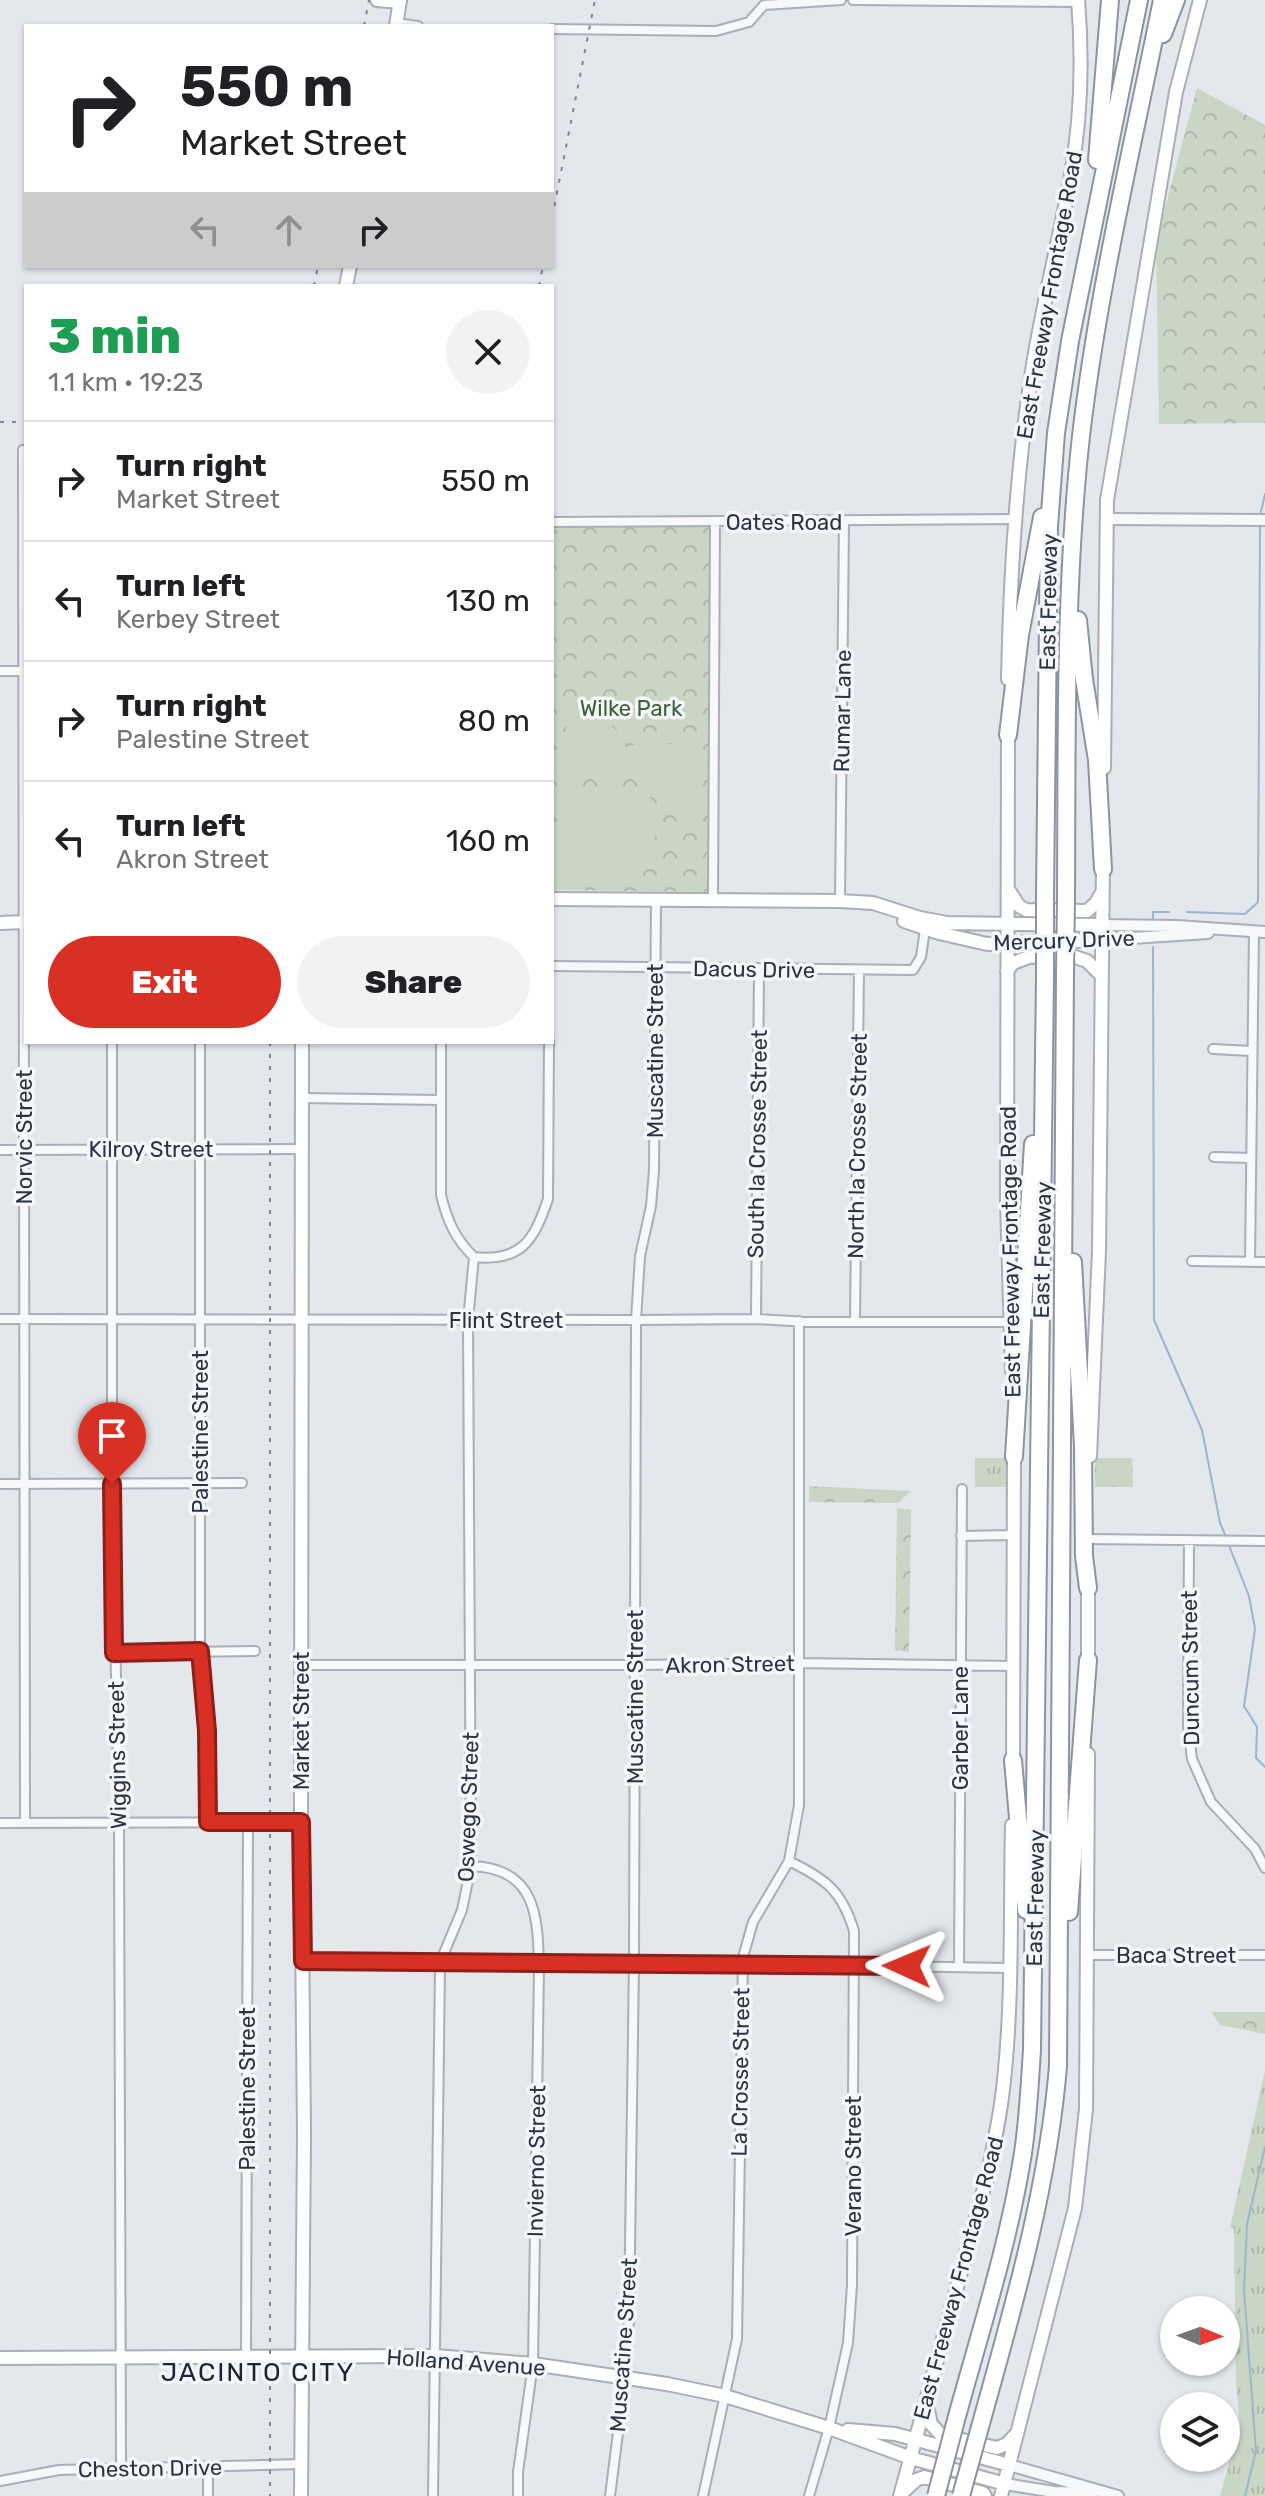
<!DOCTYPE html>
<meta charset="utf-8">
<style>
body{margin:0;font-family:Rubik,sans-serif;background:#f2f2f2;color:#202124;height:100vh;display:flex;flex-direction:column;font-size:30px;white-space:nowrap}
*{box-sizing:border-box;margin:0}
p{font-size:26px;color:#757577}
.icon{flex:none;width:44px;height:44px;fill:none;stroke:currentColor;stroke-width:2;stroke-linecap:round;stroke-linejoin:round}
.map{position:relative;flex:1;overflow:hidden}
.sheet{position:absolute;left:24px;top:284px;width:530px;height:760px;display:flex;flex-direction:column;background:#fff;border-radius:0px;box-shadow:0 2px 6px #0004}
.sheet>*{flex:none}
.guide{position:absolute;left:24px;top:24px;width:530px;height:244px;border-radius:0px;box-shadow:0 2px 6px #0004;background:#fff;color:#202124;overflow:hidden}
.needle{width:52px;rotate:91deg}
.fabs{position:absolute;left:1160px;top:2296px;display:grid;gap:16px}
.fabs a{display:grid;place-items:center;width:80px;height:80px;border-radius:50%;background:#fff;box-shadow:0 2px 6px #0004;font-size:40px}
.pin{position:absolute;display:grid;place-items:center;width:68px;height:68px;color:#fff;margin:-82px -34px;border-radius:50% 50% 50% 0;rotate:-45deg;box-shadow:0 0 8px #0007}
.pin .icon{rotate:45deg}
.me{position:absolute;width:88px;margin:-44px;rotate:271deg;stroke-linejoin:round;filter:drop-shadow(0 0 6px #0008)}
.turn{display:flex;align-items:center;gap:28px;height:168px;padding:0 24px;font-size:36px}
.turn .icon{width:104px;height:104px;stroke-width:2.5}
.turn b{display:block;font-size:56px;line-height:68px}
.lanes{display:flex;align-items:center;height:76px;padding:0 24px;background:#0003;justify-content:center;gap:40px;direction:ltr}
.lanes .off{opacity:.35}
.round{display:grid;place-items:center;flex:none;width:84px;height:84px;border-radius:42px;background:#f2f2f2}
.overview{display:flex;align-items:center;justify-content:space-between;height:136px;padding:0 24px}
h1{font-size:48px;font-weight:800;line-height:60px;color:#1e9e55}
.cta{display:flex;gap:16px;margin-top:auto;padding:16px 24px}
.cta a{flex:1;height:92px;border-radius:48px;background:#d93025;color:#fff;font-size:32px;font-weight:800;line-height:92px;text-align:center}
.cta a+a{background:#f2f2f2;color:#202124}
ul{padding:0;list-style:none}
li{display:flex;align-items:center;gap:24px;height:120px;padding:0 24px;border-top:2px solid #e0e0e0}
li div{flex:1}
li b{display:block;font-size:30px}
li em{font-style:normal}
.map>svg:first-child{display:block}
.grass{fill:url(#grass-tufts)}
.forest{fill:url(#forest-crowns)}
.pitch{fill:#c9d6c5}
.lines{fill:none;stroke-linecap:round;stroke-linejoin:round}
.stream{stroke:#9fb4cc;stroke-width:2}
.minor-casing{stroke:#a9aeb7;stroke-width:12}
.tertiary-casing{stroke:#a9aeb7;stroke-width:14}
.secondary-casing{stroke:#a9aeb7;stroke-width:16}
.motorway-casing{stroke:#8b94a3;stroke-width:20}
.minor{stroke:#f7f8fa;stroke-width:8}
.tertiary{stroke:#f7f8fa;stroke-width:10}
.secondary{stroke:#fff;stroke-width:12}
.motorway{stroke:#fff;stroke-width:16}
.rail{stroke:#7d8696;stroke-width:2;stroke-dasharray:4 8;stroke-linecap:butt}
.motorway-bridge-casing{stroke:#8b94a3;stroke-width:20;stroke-linecap:butt}
.motorway-bridge{stroke:#fff;stroke-width:16}
.route-casing{stroke:#8d1f18;stroke-width:20}
.route{stroke:#d93025;stroke-width:14}
.labels{text-anchor:middle;stroke-width:7;stroke-linejoin:round;paint-order:stroke}
.street-label{font-size:22px;fill:#2b3445;stroke:#f4f6f9}
.park-label{font-size:22px;fill:#3f6138;stroke:#f4f6f9}
.quarter-label{font-size:26px;letter-spacing:2px;fill:#1d2536;stroke:#f4f6f9}
</style>
<div class="map">
<svg width="1265" height="2496" viewBox="0 0 1265 2496">
<defs>
<pattern id="grass-tufts" width="24" height="20" patternUnits="userSpaceOnUse" patternTransform="scale(2)"><rect width="24" height="20" fill="#c9d6c5"/><path d="M3 7l-1-3M5 7V3M7 7l1-3M15 17l-1-3M17 17v-4M19 17l1-3" fill="none" stroke="#adb8ab"/></pattern>
<pattern id="forest-crowns" width="20" height="18" patternUnits="userSpaceOnUse" patternTransform="scale(2)"><rect width="20" height="18" fill="#c9d6c5"/><path d="M2 6a3 3 0 1 1 6 0M12 15a3 3 0 1 1 6 0" fill="none" stroke="#adb8ab"/></pattern>
</defs>
<rect width="100%" height="100%" fill="#e4e7ec"/>
<path class="grass" d="M 975,1458 L 1009,1458 L 1009,1487 L 975,1487 Z
M 1095,1458 L 1132,1458 L 1133,1487 L 1095,1487 Z
M 1265,2070 L 1265,2496 L 1220,2496 L 1240,2425 L 1236,2384 L 1234,2229 L 1230,2228 Z"/>
<path class="forest" d="M 1197,88 L 1265,125 L 1265,423 L 1159,424 L 1156,241 Z
M 552,526 L 710,526 L 708,892 L 552,890 Z
M 809,1486 L 911,1491 L 898,1503 L 809,1502 Z
M 897,1508 L 911,1510 L 909,1652 L 895,1650 Z
M 1211,2012 L 1265,2012 L 1265,2034 L 1220,2025 Z"/>
<path class="pitch" d="M 568,713 C 608,712 630,733 628,773 L 567,778 L 562,773 Z
M 698,743 L 702,746 L 699,813 C 662,810 631,784 631,745 Z
M 566,788 L 648,796 L 655,802 L 655,847 L 646,862 L 630,877 L 620,883 L 553,884 L 554,848 L 561,839 L 560,800 L 561,792 Z"/>
<g class="lines">
<path class="stream" d="M 1260,516 L 1265,494
M 1187,912 L 1245,914 L 1258,902 L 1260,523
M 1153,922 L 1153,912 L 1169,912
M 1153,947 L 1154,1320 L 1202,1430 L 1220,1523 L 1226,1537
M 1228,1543 L 1249,1596 L 1255,1629 L 1244,1706 L 1257,1727 L 1256,1758 L 1265,1767
M 1245,2496 L 1256,2451 L 1244,2290 L 1247,2224 L 1265,2147"/>
<g class="minor-casing">
<path id="minor" d="M 853,0 L 1078,2
M 396,23 L 418,26
M 552,29 L 716,31 L 749,22 L 764,5 L 841,0
M 23,450 L 25,1823
M 552,522 L 1016,519
M 0,671 L 25,671
M 713,900 L 715,523
M 840,901 L 844,522
M 552,966 L 913,970 L 921,957 L 925,929
M 112,1042 L 112,1484 L 119,1823 L 121,2468
M 200,1042 L 200,1651 L 207,1731 L 208,1822
M 441,1042 L 441,1195 C 447,1220 455,1239 474,1257
M 1213,1049 L 1251,1051
M 302,1098 L 441,1100
M 0,1150 L 302,1149
M 1214,1157 L 1251,1158
M 474,1257 C 522,1262 534,1240 548,1199 L 549,1042
M 1192,1261 L 1265,1262
M 1250,1262 L 1254,931
M 0,1319 L 636,1320 L 756,1319 L 808,1322 L 1011,1322
M 756,1319 L 759,970
M 855,1321 L 859,970
M 0,1484 L 242,1483
M 961,1536 L 1014,1535
M 1088,1539 L 1265,1541
M 1189,1540 L 1188,1726 L 1192,1759 L 1211,1802 L 1255,1849 L 1265,1868
M 114,1653 L 255,1651
M 301,1665 L 635,1665 L 799,1663 L 1014,1666
M 0,1823 L 301,1822
M 789,1861 C 826,1879 842,1891 854,1931 L 852,2285 L 848,2343 L 829,2428 L 809,2496
M 471,1866 C 537,1868 538,1917 539,1970 L 533,2364 L 518,2472 L 518,2496
M 1087,1955 L 1265,1955
M 303,1961 L 644,1962 L 1009,1968
M 959,1967 L 962,1489
M 246,2356 L 248,1822
M 0,2481 L 59,2470 L 302,2464
M 208,2496 L 208,2467
M 433,2496 L 440,1970 L 444,1953 L 462,1910 L 471,1866 L 468,1320 L 474,1257
M 610,2496 L 625,2377 L 629,2318 L 634,1962 L 636,1320 L 640,1256 L 651,1206 L 654,1170 L 656,899
M 703,2496 L 737,2339 L 743,1957 L 753,1922 L 789,1861 L 799,1805 L 799,1321"/>
</g>
<g class="tertiary-casing">
<path id="tertiary" d="M 1106,519 L 1265,520
M 1102,925 L 1177,926 L 1265,932
M 1102,940 L 1208,933
M 1009,2465 L 1118,2496
M 1005,2484 L 1054,2492 L 1093,2493"/>
</g>
<g class="secondary-casing">
<path id="secondary" d="M 377,0 L 400,2
M 396,26 L 400,0
M 346,286 L 350,266
M 1008,679 C 1010,577 1016,473 1032,371 C 1042,307 1058,245 1070,181 C 1081,122 1083,60 1078,0
M 1008,730 L 1007,1201 L 1012,1371
M 1104,768 L 1107,500 L 1176,92 L 1200,0
M 1008,889 L 1019,906 L 1026,910 L 1087,911 L 1096,903 L 1101,894
M 552,899 L 840,901 L 873,903 L 920,918 L 947,923 L 1102,925
M 904,921 L 939,933 L 987,944 L 1102,940
M 0,923 L 26,922
M 1007,971 L 1013,963 L 1029,957 L 1069,955 L 1087,961 L 1102,976
M 1090,1456 L 1099,1251 L 1103,862
M 1088,1668 L 1088,1582
M 1013,1767 L 1014,1449
M 0,2358 L 435,2356 L 533,2364 L 667,2384 L 725,2396 L 829,2428 L 911,2458 L 1005,2484
M 927,2406 L 931,2424 L 941,2435 L 997,2448 L 1007,2444 L 1017,2433
M 848,2430 L 895,2434 L 1009,2465
M 902,2493 L 916,2480 L 924,2477 L 983,2493 L 985,2496
M 301,2496 L 304,2134 L 301,1822 L 302,1042
M 900,2496 L 987,2177 C 994,2145 1001,2113 1004,2080 C 1013,1996 1010,1910 1012,1825
M 1001,2496 L 1075,2208 L 1086,2109 L 1088,1754"/>
</g>
<g class="motorway-casing">
<path id="motorway" d="M 1163,34 L 1176,0
M 1097,160 L 1110,0
M 1078,620 L 1084,679 L 1097,760 L 1103,869
M 1008,735 L 1020,635 L 1042,517
M 1045,897 L 1049,526 L 1056,433 L 1070,341 L 1139,0
M 1066,897 C 1067,744 1064,589 1081,436 C 1098,289 1133,145 1162,0
M 1073,1262 L 1083,1446 L 1084,1556 L 1088,1588
M 1014,1457 L 1033,1144
M 1013,1760 L 1026,1910
M 1069,1912 L 1088,1660
M 956,2420 C 980,2332 1009,2243 1023,2153 C 1028,2119 1030,2084 1032,2049 L 1045,975
M 980,2427 C 1013,2308 1048,2189 1058,2066 L 1065,973"/>
</g>
<use href="#minor" class="minor"/>
<use href="#tertiary" class="tertiary"/>
<use href="#secondary" class="secondary"/>
<use href="#motorway" class="motorway"/>
<path class="rail" d="M 364,26 L 369,0
M 552,218 L 595,0
M 314,286 L 318,266
M 539,286 L 543,266
M 0,422 L 26,422
M 270,1042 L 270,2496"/>
<g class="motorway-bridge-casing">
<path id="motorway-bridge" d="M 1065,973 L 1066,897
M 1045,975 L 1045,897
M 936,2496 L 956,2420
M 961,2496 L 980,2427"/>
</g>
<use href="#motorway-bridge" class="motorway-bridge"/>
</g>
<g class="lines">
<g class="route-casing">
<path id="route" d="M 112,1484 L 114,1653 L 200,1651 L 207,1731 L 208,1822 L 301,1822 L 303,1961 L 907,1966"/>
</g>
<use href="#route" class="route"/>
</g>
<g class="labels">
<g class="street-label">
<text transform="translate(1049 295) rotate(-80)" y="8">East Freeway Frontage Road</text>
<text x="784" y="530">Oates Road</text>
<text transform="translate(1048 602) rotate(-89)" y="8">East Freeway</text>
<text transform="translate(842 711) rotate(-89)" y="8">Rumar Lane</text>
<text transform="translate(1064 940) rotate(-2)" y="8">Mercury Drive</text>
<text transform="translate(754 969) rotate(1)" y="8">Dacus Drive</text>
<text transform="translate(655 1051) rotate(-90)" y="8">Muscatine Street</text>
<text transform="translate(24 1137) rotate(-90)" y="8">Norvic Street</text>
<text transform="translate(757 1144) rotate(-89)" y="8">South la Crosse Street</text>
<text transform="translate(857 1146) rotate(-89)" y="8">North la Crosse Street</text>
<text x="151" y="1157">Kilroy Street</text>
<text transform="translate(1042 1250) rotate(-89)" y="8">East Freeway</text>
<text transform="translate(1010 1252) rotate(-91)" y="8">East Freeway Frontage Road</text>
<text x="506" y="1328">Flint Street</text>
<text transform="translate(200 1432) rotate(-90)" y="8">Palestine Street</text>
<text transform="translate(730 1664) rotate(-1)" y="8">Akron Street</text>
<text transform="translate(1190 1668) rotate(-91)" y="8">Duncum Street</text>
<text transform="translate(635 1697) rotate(-90)" y="8">Muscatine Street</text>
<text transform="translate(301 1721) rotate(-90)" y="8">Market Street</text>
<text transform="translate(960 1728) rotate(-90)" y="8">Garber Lane</text>
<text transform="translate(117 1755) rotate(-91)" y="8">Wiggins Street</text>
<text transform="translate(468 1807) rotate(-88)" y="8">Oswego Street</text>
<text transform="translate(1035 1898) rotate(-89)" y="8">East Freeway</text>
<text x="1176" y="1963">Baca Street</text>
<text transform="translate(740 2072) rotate(-89)" y="8">La Crosse Street</text>
<text transform="translate(247 2089) rotate(-90)" y="8">Palestine Street</text>
<text transform="translate(536 2161) rotate(-89)" y="8">Invierno Street</text>
<text transform="translate(853 2166) rotate(-90)" y="8">Verano Street</text>
<text transform="translate(958 2278) rotate(-75)" y="8">East Freeway Frontage Road</text>
<text transform="translate(623 2345) rotate(-86)" y="8">Muscatine Street</text>
<text transform="translate(466 2362) rotate(4)" y="8">Holland Avenue</text>
<text transform="translate(150 2468) rotate(-1)" y="8">Cheston Drive</text>
</g>
<g class="park-label">
<text x="631" y="716">Wilke Park</text>
</g>
<g class="quarter-label">
<text x="258" y="2381">JACINTO CITY</text>
</g>
</g>
</svg>
<div class="fabs">
<a><svg class="needle" viewBox="-14 -14 28 28"><path d="M0-13l5 13h-10z" fill="#e53935"/><path d="M0 13l5-13h-10z" fill="#757577"/></svg></a>
<a><svg class="icon" aria-label="layers" viewBox="0 0 24 24"><path d="M12 4l9 5-9 5-9-5zM3 14l9 5 9-5"/></svg></a>
</div>
<div class="pin" style="left:112px;top:1484px;background:#d93025"><svg class="icon" aria-label="arrive" viewBox="0 0 24 24"><path d="M6 21V4h12l-3 4 3 4H6"/></svg></div>
<svg class="me" style="left:907px;top:1966px" viewBox="-20 -20 40 40"><path d="M0-17L14 15 0 8-14 15z" fill="#d93025" stroke="#fff" stroke-width="4"/></svg>
<div class="guide">
<div class="turn"><svg class="icon" aria-label="right" viewBox="0 0 24 24"><path d="M7 20v-9h11M14 6l5 5-5 5"/></svg><div><b>550 m</b>Market Street</div></div>
<div class="lanes"><svg class="icon off" aria-label="left" viewBox="0 0 24 24"><path d="M17 20v-9H6M10 6l-5 5 5 5"/></svg><svg class="icon off" aria-label="ahead" viewBox="0 0 24 24"><path d="M12 20V5M6 11l6-6 6 6"/></svg><svg class="icon" aria-label="right" viewBox="0 0 24 24"><path d="M7 20v-9h11M14 6l5 5-5 5"/></svg></div>
</div>
<section class="sheet">
<div class="overview"><div><h1>3 min</h1><p>1.1 km · 19:23</p></div><a class="round"><svg class="icon" aria-label="close" viewBox="0 0 24 24"><path d="M6 6l12 12M18 6L6 18"/></svg></a></div>
<ul>
<li><svg class="icon" aria-label="right" viewBox="0 0 24 24"><path d="M7 20v-9h11M14 6l5 5-5 5"/></svg><div><b>Turn right</b><p>Market Street</p></div><em>550 m</em></li>
<li><svg class="icon" aria-label="left" viewBox="0 0 24 24"><path d="M17 20v-9H6M10 6l-5 5 5 5"/></svg><div><b>Turn left</b><p>Kerbey Street</p></div><em>130 m</em></li>
<li><svg class="icon" aria-label="right" viewBox="0 0 24 24"><path d="M7 20v-9h11M14 6l5 5-5 5"/></svg><div><b>Turn right</b><p>Palestine Street</p></div><em>80 m</em></li>
<li><svg class="icon" aria-label="left" viewBox="0 0 24 24"><path d="M17 20v-9H6M10 6l-5 5 5 5"/></svg><div><b>Turn left</b><p>Akron Street</p></div><em>160 m</em></li>
</ul>
<div class="cta"><a>Exit</a><a>Share</a></div>
</section>
</div>
